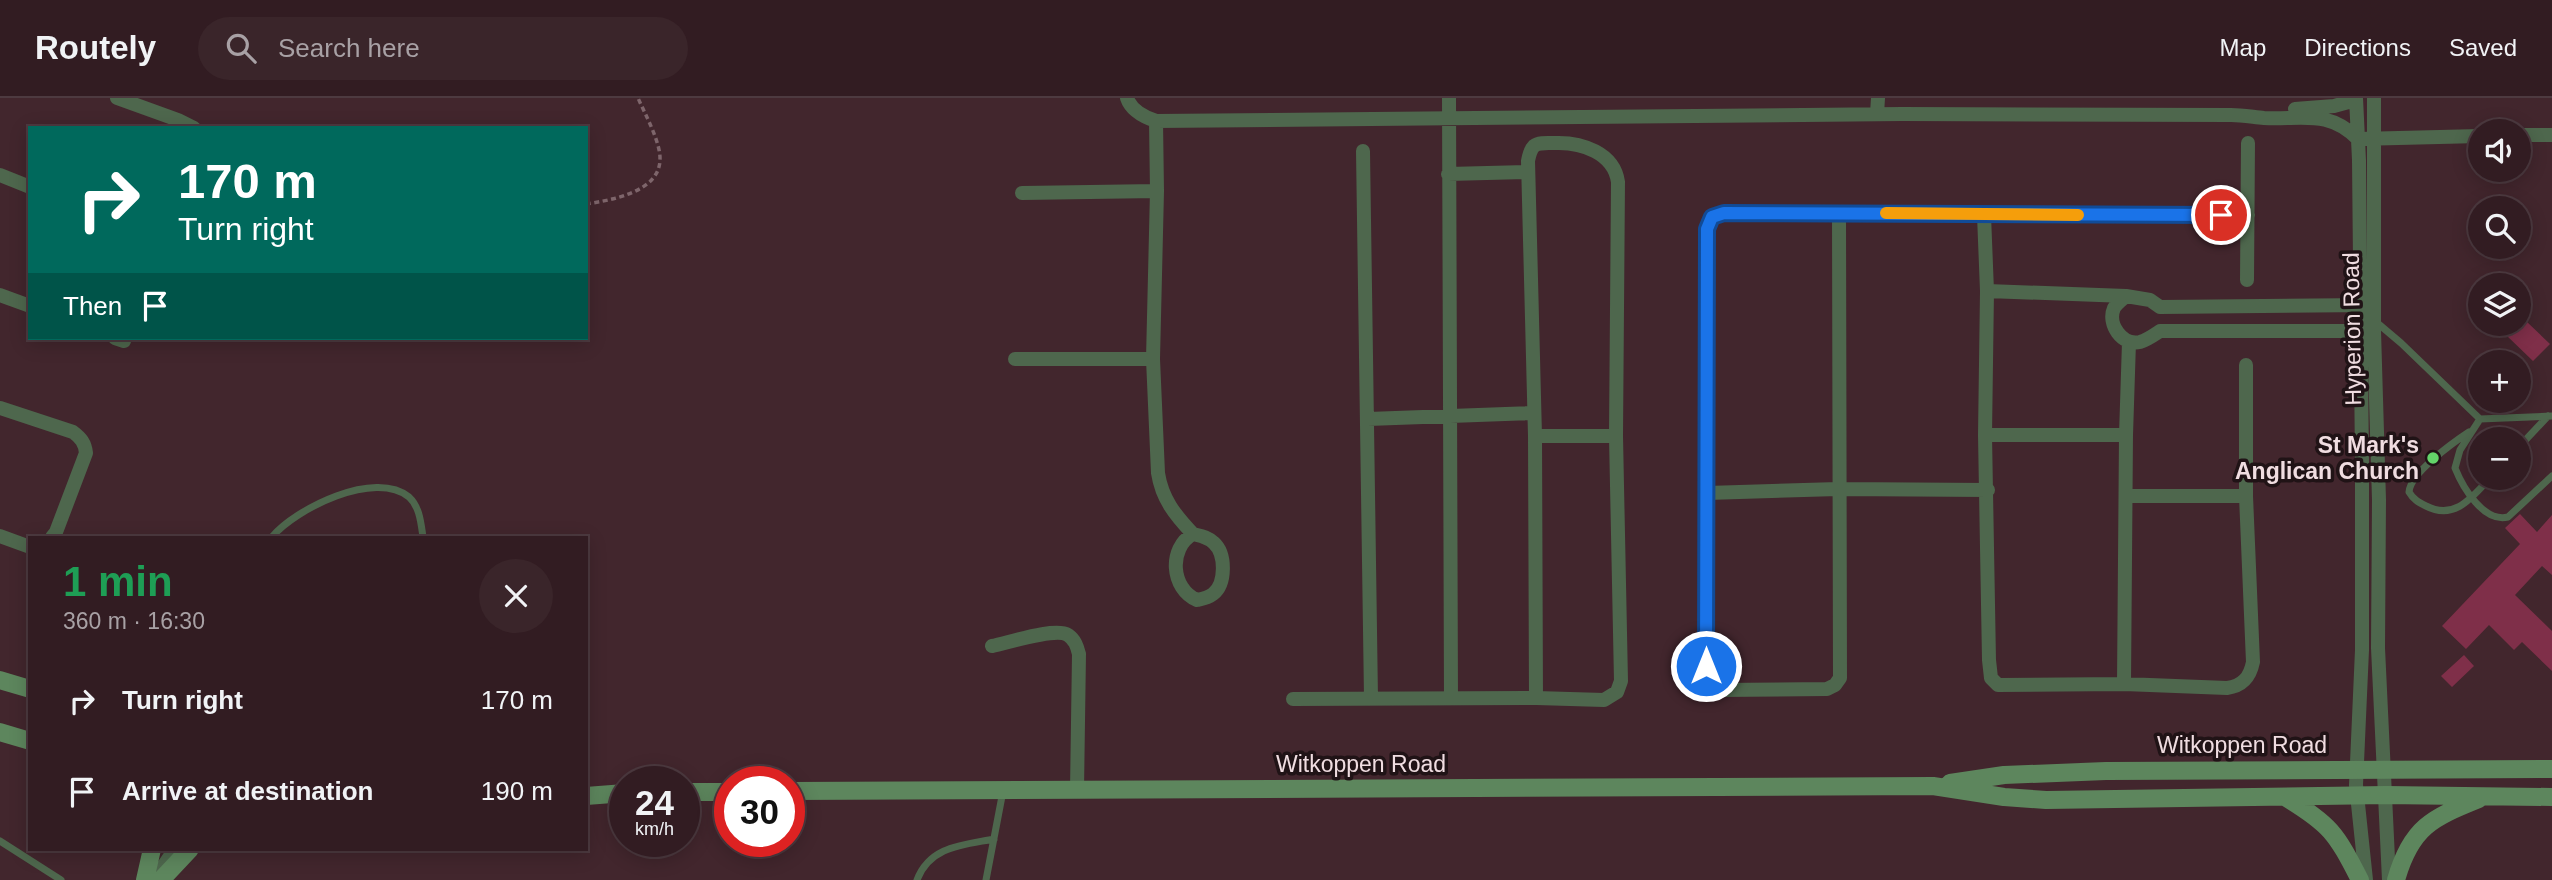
<!DOCTYPE html>
<meta charset="utf-8">
<style>
body{margin:0;font-family:Arial,sans-serif;background:#3a252a;color:#f1f3f6;height:100vh;display:flex;flex-direction:column;font-size:26px;white-space:nowrap}
*{box-sizing:border-box;margin:0}
p{font-size:23px;color:#a8a1a5}
.icon{flex:none;width:38px;height:38px;fill:none;stroke:currentColor;stroke-width:2;stroke-linecap:round;stroke-linejoin:round}
.map{position:relative;flex:1;overflow:hidden}
.sheet{position:absolute;left:28px;top:438px;width:560px;height:315px;display:flex;flex-direction:column;background:#321c22;border-radius:0px;box-shadow:0 4px 18px #0003,0 0 0 2px #4d3a40}
.sheet>*{flex:none}
.guide{position:absolute;left:28px;top:28px;width:560px;height:214px;border-radius:0px;box-shadow:0 4px 18px #0003,0 0 0 2px #4d3a40;background:#00695c;color:#fff;overflow:hidden}
.controls{position:absolute;left:2468px;top:21px;display:grid;gap:14px}
.controls a{display:grid;place-items:center;width:63px;height:63px;border-radius:50%;background:#321c22;box-shadow:0 4px 18px #0003,0 0 0 2px #4d3a40;font-size:35px}
.speed{position:absolute;left:609px;top:668px;display:flex;gap:14px;font-size:35px;font-weight:700;text-align:center}
.speed>*{display:grid;place-content:center;width:91px;height:91px;border-radius:50%;background:#321c22;box-shadow:0 4px 18px #0003,0 0 0 2px #4d3a40;line-height:1}
.speed small{font-size:18px;font-weight:400}
.speed .limit{border:10px solid #d22;background:#fff;color:#111}
.pin{position:absolute;display:grid;place-items:center;width:60px;height:60px;color:#fff;margin:-30px;border:4px solid #fff;border-radius:50%;box-shadow:0 2px 7px #0007}
.me{position:absolute;width:77px;margin:-38px;rotate:0deg;stroke-linejoin:round;filter:drop-shadow(0 0 5px #0008)}
.turn{display:flex;align-items:center;gap:24px;height:147px;padding:0 35px;font-size:32px}
.turn .icon{width:91px;height:91px;stroke-width:2.5}
.turn b{display:block;font-size:49px;line-height:60px}
.then{display:flex;align-items:center;height:66px;padding:0 35px;background:#0003;gap:14px;font-size:26px}
.round{display:grid;place-items:center;flex:none;width:74px;height:74px;border-radius:37px;background:#3a252a}
.headline{display:flex;align-items:center;justify-content:space-between;height:119px;padding:0 35px}
h1{font-size:42px;font-weight:600;line-height:52px;color:#1e9e55}
ul{padding:0;list-style:none}
li{display:flex;align-items:center;gap:21px;height:91px;padding:0 35px}
li div{flex:1}
li b{display:block;font-size:26px}
li em{font-style:normal}
header{display:flex;align-items:center;gap:42px;box-sizing:border-box;height:98px;padding:0 35px;background:#321c22;border-bottom:2px solid #4d3a40}
header strong{font-size:33px}
nav{display:flex;gap:38px;margin-inline-start:auto;font-size:24px}
.search{width:490px;height:63px;background:#3a252a;display:flex;align-items:center;gap:18px;box-sizing:border-box;padding:0 24px;border-radius:38px;color:#a8a1a5;font-size:26px}
.map>svg:first-child{display:block}
.building{fill:#7f2f49}
.lines{fill:none;stroke-linecap:round;stroke-linejoin:round}
.path{stroke:#7e656b;stroke-width:3.5;stroke-dasharray:5 3.5;stroke-linecap:butt}
.service{stroke:#4e674d;stroke-width:7}
.minor{stroke:#4e674d;stroke-width:14}
.secondary{stroke:#5d865d;stroke-width:18}
.route-casing{stroke:#114b97;stroke-width:18}
.route{stroke:#1a73e8;stroke-width:12}
.slow{stroke:#f59e0b;stroke-width:12}
.poi-dot{fill:#63d469;stroke:#201316;stroke-width:2.5}
.labels{text-anchor:middle;stroke-width:7;stroke-linejoin:round;paint-order:stroke}
.street-label{font-size:23px;fill:#f0dde1;stroke:#201316}
.poi-label{font-size:23px;font-weight:bold;fill:#f0dde1;stroke:#201316;text-anchor:end}
</style>
<header>
<strong>Routely</strong>
<div class="search"><svg class="icon" aria-label="search" viewBox="0 0 24 24"><circle cx="10" cy="10" r="6"/><path d="M15 15l6 6"/></svg>Search here</div>
<nav><a>Map</a><a>Directions</a><a>Saved</a></nav>
</header>
<div class="map">
<svg width="2552" height="782" viewBox="0 0 2552 782">
<rect width="100%" height="100%" fill="#42262d"/>
<path class="building" d="M 2526,216 L 2526,223 L 2550,246 L 2533,263 L 2506,237 Z
M 2520,416 L 2537,434 L 2552,417 L 2552,477 L 2542,468 L 2515,497 L 2552,533 L 2552,573 L 2522,544 L 2514,552 L 2489,527 L 2466,551 L 2442,528 L 2520,446 L 2505,430 Z
M 2464,557 L 2474,568 L 2452,589 L 2441,578 Z"/>
<g class="lines">
<path class="path" d="M 586,106 C 612,102 659,94 660,62 C 661,45 645,16 638,0"/>
<path class="service" d="M 2375,223 L 2401,245 L 2480,321 L 2552,318
M 2480,321 L 2460,352 L 2455,370 C 2463,390 2484,425 2508,419 L 2552,378
M 2469,334 C 2454,344 2410,375 2409,394 C 2413,401 2418,404 2426,408 C 2455,423 2472,399 2490,380
M 2518,350 L 2548,318
M 272,439 C 295,411 375,371 409,399 C 420,409 421,426 423,439
M 0,743 L 61,782
M 917,782 C 930,748 963,747 994,741
M 986,782 L 1003,693"/>
<path class="minor" d="M 117,0 L 178,22 L 194,30
M 1127,0 C 1131,12 1144,19 1156,23 L 1902,16 L 2231,17 C 2242,17 2253,19 2264,20 C 2302,22 2328,11 2358,41 L 2480,38
M 1449,0 L 1451,600
M 2356,0 L 2359,62 L 2362,366 L 2362,552 L 2356,687 L 2366,782
M 2374,0 L 2374,233 L 2379,402 L 2378,550 L 2389,782
M 2295,11 L 2334,8 L 2356,2
M 1877,16 L 1878,0
M 1156,23 L 1157,93 L 1153,261 L 1158,375 C 1162,401 1175,417 1193,436
M 2518,37 L 2552,37
M 1363,53 L 1371,600
M 1448,76 L 1528,74
M 0,77 L 30,89
M 1022,95 L 1157,93
M 1839,115 L 1840,580 L 1835,587 L 1827,591 L 1719,592 C 1709,587 1708,578 1706,568 L 1707,131 L 1711,119 L 1724,115 L 2248,117
M 1984,117 L 1987,193 L 1985,337 L 1989,562 L 1991,580 L 1998,587 L 2124,586 L 2227,590 C 2243,588 2250,579 2253,564 L 2246,398 L 2246,267
M 2247,182 L 2248,45
M 1987,193 L 2126,198
M 0,197 L 30,208
M 2369,207 L 2160,209 L 2150,202 L 2126,198 C 2122,202 2117,205 2114,210 C 2107,226 2122,248 2140,244 C 2147,242 2154,237 2160,233 L 2370,233
M 115,240 L 124,243
M 1015,261 L 1153,261
M 0,310 L 73,334 C 81,340 85,345 86,355 L 56,434 L 52,439
M 1368,321 L 1534,315
M 1985,337 L 2126,337
M 1535,338 L 1616,338
M 1707,395 L 1838,391 L 1988,392
M 2126,398 L 2246,398
M 1193,436 C 1201,438 1208,439 1214,445 C 1226,456 1226,486 1213,496 C 1208,500 1202,501 1197,502 C 1171,491 1168,450 1193,436 Z
M 0,438 L 30,449
M 992,548 C 1008,545 1055,529 1068,537 C 1075,542 1077,548 1079,556 L 1077,692
M 2124,586 L 2126,337 L 2129,244
M 1293,601 L 1536,600 L 1604,602 L 1617,594 L 1621,583 L 1616,338 L 1618,84 C 1614,55 1582,44 1555,45 C 1548,45 1539,44 1534,48 C 1530,52 1529,58 1528,63 L 1535,338 L 1536,600
M 156,779 L 175,751"/>
<path class="secondary" d="M 0,582 L 30,591
M 0,634 L 30,643
M 1950,685 L 2004,677 L 2106,673 L 2552,671
M 789,693 L 1933,688 L 2004,699 L 2046,702 L 2386,697 L 2552,699
M 684,694 L 730,694
M 586,698 L 625,695
M 2285,699 C 2330,726 2336,735 2360,782
M 145,782 L 152,751
M 161,782 L 190,751
M 2396,782 C 2411,729 2432,720 2479,701"/>
</g>
<g class="lines">
<g class="route-casing">
<path id="route" d="M 1706,568 L 1707,131 L 1712,119 L 1724,115 L 2221,117"/>
</g>
<use href="#route" class="route"/>
<path class="slow" d="M 1886,115 L 2078,117"/>
</g>
<circle class="poi-dot" cx="2433" cy="360" r="7"/>
<g class="labels">
<g class="street-label">
<text transform="translate(2352 231) rotate(-91)" y="8">Hyperion Road</text>
<text x="2242" y="655">Witkoppen Road</text>
<text x="1361" y="674">Witkoppen Road</text>
</g>
<g class="poi-label">
<text x="2419" y="355">St Mark's<tspan x="2419" dy="26">Anglican Church</tspan></text>
</g>
</g>
</svg>
<div class="controls">
<a><svg class="icon" aria-label="sound" viewBox="0 0 24 24"><path d="M4 9h4l5-4v14l-5-4H4zM17 9q2 3 0 6"/></svg></a>
<a><svg class="icon" aria-label="search" viewBox="0 0 24 24"><circle cx="10" cy="10" r="6"/><path d="M15 15l6 6"/></svg></a>
<a><svg class="icon" aria-label="layers" viewBox="0 0 24 24"><path d="M12 4l9 5-9 5-9-5zM3 14l9 5 9-5"/></svg></a>
<a>+</a>
<a>−</a>
</div>
<div class="speed"><div>24<small>km/h</small></div><div class="limit">30</div></div>
<div class="pin" style="left:2221px;top:117px;background:#d93025"><svg class="icon" aria-label="arrive" viewBox="0 0 24 24"><path d="M6 21V4h12l-3 4 3 4H6"/></svg></div>
<svg class="me" style="left:1706px;top:568px" viewBox="-20 -20 40 40"><circle r="17" fill="#1a73e8" stroke="#fff" stroke-width="3"/><path d="M0-11L8 9 0 5-8 9z" fill="#fff"/></svg>
<div class="guide">
<div class="turn"><svg class="icon" aria-label="right" viewBox="0 0 24 24"><path d="M7 20v-9h11M14 6l5 5-5 5"/></svg><div><b>170 m</b>Turn right</div></div>
<div class="then">Then<svg class="icon" aria-label="arrive" viewBox="0 0 24 24"><path d="M6 21V4h12l-3 4 3 4H6"/></svg></div>
</div>
<section class="sheet">
<div class="headline"><div><h1>1 min</h1><p>360 m · 16:30</p></div><a class="round"><svg class="icon" aria-label="close" viewBox="0 0 24 24"><path d="M6 6l12 12M18 6L6 18"/></svg></a></div>
<ul>
<li><svg class="icon" aria-label="right" viewBox="0 0 24 24"><path d="M7 20v-9h11M14 6l5 5-5 5"/></svg><div><b>Turn right</b></div><em>170 m</em></li>
<li><svg class="icon" aria-label="arrive" viewBox="0 0 24 24"><path d="M6 21V4h12l-3 4 3 4H6"/></svg><div><b>Arrive at destination</b></div><em>190 m</em></li>
</ul>
</section>
</div>
